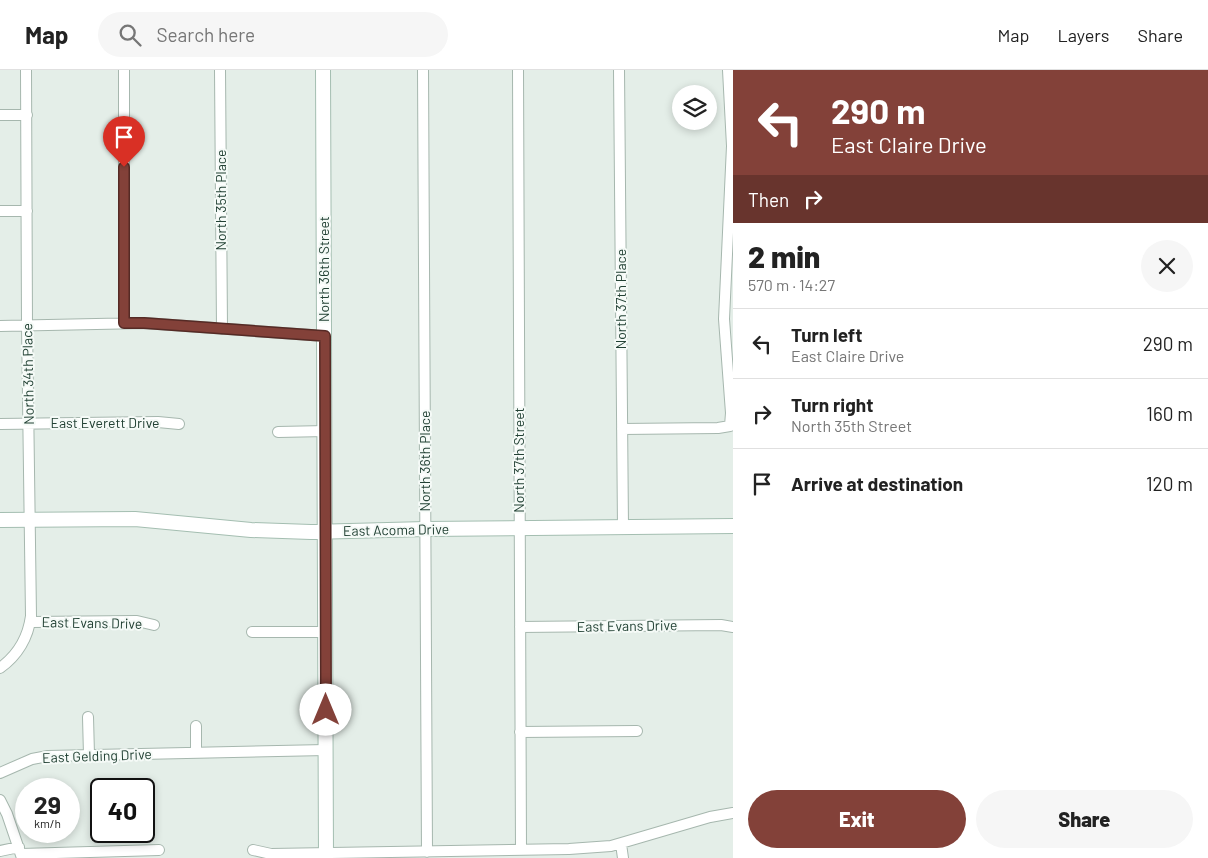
<!DOCTYPE html>
<meta charset="utf-8">
<style>
body{margin:0;font-family:Barlow,sans-serif;background:#f6f6f6;color:#222;height:100vh;display:flex;flex-direction:column;font-size:19px;white-space:nowrap}
*{box-sizing:border-box;margin:0}
p{font-size:16px;color:#767676}
.icon{flex:none;width:28px;height:28px;fill:none;stroke:currentColor;stroke-width:2;stroke-linecap:round;stroke-linejoin:round}
.map{position:relative;flex:1;overflow:hidden}
.sheet{display:flex;flex-direction:column;background:#fff;width:475px}
.sheet>*{flex:none}
.top-card{background:#834139;color:#fff;overflow:hidden}
.controls{position:absolute;left:672px;top:15px;display:grid;gap:10px}
.controls a{display:grid;place-items:center;width:45px;height:45px;border-radius:50%;background:#fff;box-shadow:0 2px 8px #0003;font-size:25px}
.speed{position:absolute;left:15px;top:708px;display:flex;gap:10px;font-size:25px;font-weight:700;text-align:center}
.speed>*{display:grid;place-content:center;width:65px;height:65px;border-radius:50%;background:#fff;box-shadow:0 2px 8px #0003;line-height:1}
.speed small{font-size:12px;font-weight:400}
.speed .limit{border:2px solid #111;border-radius:8px;background:#fff;color:#111}
.pin{position:absolute;display:grid;place-items:center;width:42px;height:42px;color:#fff;margin:-51px -21px;border-radius:50% 50% 50% 0;rotate:-45deg;box-shadow:0 0 5px #0007}
.pin .icon{rotate:45deg}
.me{position:absolute;width:55px;margin:-28px;rotate:0deg;stroke-linejoin:round;filter:drop-shadow(0 0 4px #0008)}
.turn{display:flex;align-items:center;gap:18px;height:105px;padding:0 15px;font-size:22px}
.turn .icon{width:65px;height:65px;stroke-width:2.5}
.turn b{display:block;font-size:35px;line-height:42px}
.then{display:flex;align-items:center;height:48px;padding:0 15px;background:#0003;gap:10px;font-size:19px}
.round{display:grid;place-items:center;flex:none;width:52px;height:52px;border-radius:26px;background:#f6f6f6}
.overview{display:flex;align-items:center;justify-content:space-between;height:85px;padding:0 15px}
h1{font-size:30px;font-weight:800;line-height:38px}
.cta{display:flex;gap:10px;margin-top:auto;padding:10px 15px}
.cta a{flex:1;height:58px;border-radius:30px;background:#834139;color:#fff;font-size:20px;font-weight:800;line-height:58px;text-align:center}
.cta a+a{background:#f6f6f6;color:#222}
ul{padding:0;list-style:none}
li{display:flex;align-items:center;gap:15px;height:70px;padding:0 15px;border-top:1px solid #e0e0e0}
li div{flex:1}
li b{display:block;font-size:19px}
li em{font-style:normal}
header{display:flex;align-items:center;gap:30px;box-sizing:border-box;height:70px;padding:0 25px;background:#fff;border-bottom:1px solid #e0e0e0}
header strong{font-size:24px}
nav{display:flex;gap:28px;margin-inline-start:auto;font-size:18px}
.search{width:350px;height:45px;background:#f6f6f6;display:flex;align-items:center;gap:12px;box-sizing:border-box;padding:0 18px;border-radius:28px;color:#767676;font-size:19px}
main{display:flex;flex:1;min-height:0}
.map>svg:first-child{display:block}
.lines{fill:none;stroke-linecap:round;stroke-linejoin:round}
.street-casing{stroke:#a6b7ae;stroke-width:12}
.secondary-casing{stroke:#a4beb1;stroke-width:16}
.street{stroke:#fff;stroke-width:10}
.secondary{stroke:#fff;stroke-width:14}
.route-casing{stroke:#552a25;stroke-width:12}
.route{stroke:#834139;stroke-width:9}
.labels{text-anchor:middle;stroke-width:4;stroke-linejoin:round;paint-order:stroke}
.street-label{font-size:14px;fill:#224134;stroke:#f5faf7}
</style>
<header>
<strong>Map</strong>
<div class="search"><svg class="icon" aria-label="search" viewBox="0 0 24 24"><circle cx="10" cy="10" r="6"/><path d="M15 15l6 6"/></svg>Search here</div>
<nav><a>Map</a><a>Layers</a><a>Share</a></nav>
</header>
<main>
<div class="map">
<svg width="733" height="788" viewBox="0 0 733 788">
<rect width="100%" height="100%" fill="#e4eee8"/>
<g class="lines">
<g class="street-casing">
<path id="street" d="M 124,0 L 124,253
M 220,0 L 222,259
M 423,0 L 427,782
M 518,0 L 521,780
M 619,0 L 623,458
M 0,45 L 27,45
M 0,141 L 27,141
M 0,256 L 144,253 L 325,266
M 0,354 L 158,352 L 179,354
M 622,359 L 718,358 L 730,356 L 731,343 L 724,249 L 732,76 L 728,0
M 278,362 L 326,361
M 31,552 L 137,551 L 154,555
M 520,557 L 721,555 L 733,557
M 252,562 L 325,562
M 0,598 C 18,585 28,568 31,546 L 27,255 L 26,0
M 88,647 L 89,685
M 196,656 L 196,683
M 520,662 L 637,661
M 0,703 L 32,689 L 48,686 L 326,680
M 0,730 L 7,744 L 22,788
M 621,774 L 623,788
M 253,780 L 271,784 L 569,779 L 611,776 L 710,747 L 733,743
M 0,781 L 19,777
M 21,784 L 159,780"/>
</g>
<g class="secondary-casing">
<path id="secondary" d="M 323,0 L 326,788
M 0,450 L 135,449 L 251,460 L 311,462 L 426,459 L 733,456"/>
</g>
<use href="#street" class="street"/>
<use href="#secondary" class="secondary"/>
</g>
<g class="lines">
<g class="route-casing">
<path id="route" d="M 124,97 L 124,253 L 144,253 L 325,266 L 326,640"/>
</g>
<use href="#route" class="route"/>
</g>
<g class="labels">
<g class="street-label">
<text transform="translate(221 130) rotate(-90)" y="5">North 35th Place</text>
<text transform="translate(324 199) rotate(-90)" y="5">North 36th Street</text>
<text transform="translate(621 229) rotate(-90)" y="5">North 37th Place</text>
<text transform="translate(28 304) rotate(-91)" y="5">North 34th Place</text>
<text x="105" y="358">East Everett Drive</text>
<text transform="translate(519 390) rotate(-90)" y="5">North 37th Street</text>
<text transform="translate(425 391) rotate(-90)" y="5">North 36th Place</text>
<text transform="translate(396 460) rotate(-1)" y="5">East Acoma Drive</text>
<text transform="translate(92 553) rotate(1)" y="5">East Evans Drive</text>
<text transform="translate(627 556) rotate(-1)" y="5">East Evans Drive</text>
<text transform="translate(97 686) rotate(-2)" y="5">East Gelding Drive</text>
</g>
</g>
</svg>
<div class="controls">
<a><svg class="icon" aria-label="layers" viewBox="0 0 24 24"><path d="M12 4l9 5-9 5-9-5zM3 14l9 5 9-5"/></svg></a>
</div>
<div class="speed"><div>29<small>km/h</small></div><div class="limit">40</div></div>
<div class="pin" style="left:124px;top:97px;background:#d93025"><svg class="icon" aria-label="arrive" viewBox="0 0 24 24"><path d="M6 21V4h12l-3 4 3 4H6"/></svg></div>
<svg class="me" style="left:326px;top:640px" viewBox="-20 -20 40 40"><circle r="19" fill="#fff"/><path d="M0-13L10 11 0 6-10 11z" fill="#834139"/></svg>
</div>
<section class="sheet">
<div class="top-card">
<div class="turn"><svg class="icon" aria-label="left" viewBox="0 0 24 24"><path d="M17 20v-9H6M10 6l-5 5 5 5"/></svg><div><b>290 m</b>East Claire Drive</div></div>
<div class="then">Then<svg class="icon" aria-label="right" viewBox="0 0 24 24"><path d="M7 20v-9h11M14 6l5 5-5 5"/></svg></div>
</div>
<div class="overview"><div><h1>2 min</h1><p>570 m · 14:27</p></div><a class="round"><svg class="icon" aria-label="close" viewBox="0 0 24 24"><path d="M6 6l12 12M18 6L6 18"/></svg></a></div>
<ul>
<li><svg class="icon" aria-label="left" viewBox="0 0 24 24"><path d="M17 20v-9H6M10 6l-5 5 5 5"/></svg><div><b>Turn left</b><p>East Claire Drive</p></div><em>290 m</em></li>
<li><svg class="icon" aria-label="right" viewBox="0 0 24 24"><path d="M7 20v-9h11M14 6l5 5-5 5"/></svg><div><b>Turn right</b><p>North 35th Street</p></div><em>160 m</em></li>
<li><svg class="icon" aria-label="arrive" viewBox="0 0 24 24"><path d="M6 21V4h12l-3 4 3 4H6"/></svg><div><b>Arrive at destination</b></div><em>120 m</em></li>
</ul>
<div class="cta"><a>Exit</a><a>Share</a></div>
</section>
</main>
